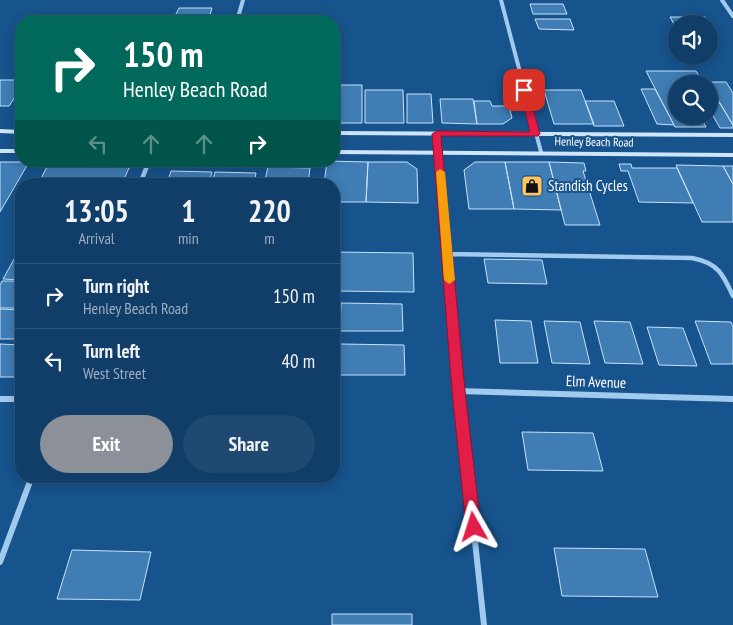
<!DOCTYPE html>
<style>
body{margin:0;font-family:"PT Sans Narrow",sans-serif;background:#1e4971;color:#f1f3f6;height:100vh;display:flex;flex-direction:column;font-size:19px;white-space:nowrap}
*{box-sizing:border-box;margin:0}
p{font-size:16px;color:#9caec0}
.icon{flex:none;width:28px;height:28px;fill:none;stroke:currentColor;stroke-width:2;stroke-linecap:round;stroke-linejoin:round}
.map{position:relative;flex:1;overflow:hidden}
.details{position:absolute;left:15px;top:178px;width:325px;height:305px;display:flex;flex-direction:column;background:#113e69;border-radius:20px;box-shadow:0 2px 12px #0003,0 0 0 1px #30577d}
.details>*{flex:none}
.hud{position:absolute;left:15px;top:15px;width:325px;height:152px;border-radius:20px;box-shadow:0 2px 12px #0003,0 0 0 1px #30577d;background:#00695c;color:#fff;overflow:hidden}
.buttons{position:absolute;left:668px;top:15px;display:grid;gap:10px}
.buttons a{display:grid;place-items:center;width:50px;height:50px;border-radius:50%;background:#113e69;box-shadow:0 2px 12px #0003,0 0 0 1px #30577d;font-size:25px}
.pin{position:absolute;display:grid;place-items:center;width:42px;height:42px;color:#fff;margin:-21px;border-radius:10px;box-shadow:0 2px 8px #0006}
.me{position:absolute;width:55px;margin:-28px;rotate:354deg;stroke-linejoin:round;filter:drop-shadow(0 0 4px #0008)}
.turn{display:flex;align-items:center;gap:18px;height:105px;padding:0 25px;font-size:22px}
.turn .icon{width:65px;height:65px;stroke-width:2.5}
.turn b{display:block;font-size:35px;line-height:42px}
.lanes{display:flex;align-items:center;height:48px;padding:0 25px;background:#0003;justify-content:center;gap:25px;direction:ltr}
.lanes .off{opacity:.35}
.eta{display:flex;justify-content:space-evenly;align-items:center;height:85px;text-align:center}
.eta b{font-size:30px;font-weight:800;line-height:35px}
.button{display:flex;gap:10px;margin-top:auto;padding:10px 25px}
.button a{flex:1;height:58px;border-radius:30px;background:#8c9099;color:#fff;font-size:20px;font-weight:800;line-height:58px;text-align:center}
.button a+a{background:#1e4971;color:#f1f3f6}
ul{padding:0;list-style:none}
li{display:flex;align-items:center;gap:15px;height:65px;padding:0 25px;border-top:1px solid #30577d}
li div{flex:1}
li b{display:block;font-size:19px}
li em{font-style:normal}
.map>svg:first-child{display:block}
.building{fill:#3f7db4;stroke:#c7e2fb}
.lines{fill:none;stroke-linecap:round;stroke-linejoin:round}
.street-far2{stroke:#a1caef;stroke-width:4}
.street-far1{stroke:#a1caef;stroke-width:4.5}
.street{stroke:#a1caef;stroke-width:6}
.secondary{fill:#cee5fa;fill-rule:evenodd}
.route{fill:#e11d48;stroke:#92132f}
.slow{fill:#f59e0b}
.labels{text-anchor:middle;stroke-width:4;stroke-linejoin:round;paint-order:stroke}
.far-street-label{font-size:12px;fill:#fff;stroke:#17538c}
.poi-label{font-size:15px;fill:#fff;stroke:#17538c;text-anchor:start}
.street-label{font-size:15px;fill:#fff;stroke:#17538c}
</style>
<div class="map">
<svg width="733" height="625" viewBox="0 0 733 625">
<rect width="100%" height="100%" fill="#17538c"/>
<path class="building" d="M 530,4 L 563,4 L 567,14 L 533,14 Z
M 179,8 L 212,8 L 209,18 L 174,18 Z
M 670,17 L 705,17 L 712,28 L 709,28 L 709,24 L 676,24 L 676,28 Z
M 535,19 L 570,19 L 574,30 L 539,29 Z
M 646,71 L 696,71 L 704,84 L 676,84 L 676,116 L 700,116 L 706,127 L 675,127 Z
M 0,80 L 21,80 L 21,88 L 9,106 L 0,106 Z
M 707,82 L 726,82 L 733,93 L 733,125 Z
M 334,85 L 362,85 L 362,123 L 334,123 Z
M 641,89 L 655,89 L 674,125 L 657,124 Z
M 365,90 L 403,90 L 404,123 L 365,123 Z
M 544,90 L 581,90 L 594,124 L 554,124 Z
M 709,90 L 717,103 L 720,103 L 733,125 L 733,128 L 720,128 L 712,114 L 709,114 Z
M 407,94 L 431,94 L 433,123 L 407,123 Z
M 440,99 L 473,99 L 477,124 L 442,123 Z
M 474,101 L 490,101 L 492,106 L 509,106 L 512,118 L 503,124 L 477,124 Z
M 585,101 L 614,101 L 624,126 L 594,126 Z
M 50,161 L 119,161 L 129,168 L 122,184 L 38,184 Z
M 327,161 L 368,162 L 366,202 L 334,202 L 334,184 L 324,184 Z
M 0,162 L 29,162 L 0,212 Z
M 368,162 L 407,162 L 417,169 L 418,203 L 366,202 Z
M 475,162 L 505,162 L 514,209 L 469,209 L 464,170 Z
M 505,162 L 549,162 L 561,210 L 514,209 Z
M 549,162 L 584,163 L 586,171 L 583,171 L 600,225 L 565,225 Z
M 619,164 L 631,164 L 632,168 L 677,168 L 693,203 L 639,202 L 628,171 L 621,171 Z
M 676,165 L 723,166 L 733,184 L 733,222 L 702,222 Z
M 723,166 L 733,166 L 733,184 Z
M 268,167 L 310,168 L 308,184 L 264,184 Z
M 171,171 L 212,172 L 209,184 L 167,184 Z
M 215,172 L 256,173 L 254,184 L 212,184 Z
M 334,252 L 413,253 L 414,292 L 334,291 Z
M 17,254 L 21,254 L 21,280 L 3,279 Z
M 484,259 L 542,260 L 547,284 L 488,283 Z
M 2,281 L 21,281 L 21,308 L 0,308 L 0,285 Z
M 341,303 L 402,304 L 403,331 L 340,331 Z
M 0,309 L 21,310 L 21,339 L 0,339 Z
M 495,320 L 531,321 L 538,363 L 500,363 Z
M 544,321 L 580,322 L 590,364 L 552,363 Z
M 594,321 L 630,322 L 643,364 L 605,363 Z
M 695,321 L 731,322 L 733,327 L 733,364 L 711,364 Z
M 647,327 L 683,328 L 697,366 L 659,365 Z
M 0,344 L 21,345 L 21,377 L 0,377 Z
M 340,344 L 404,345 L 405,375 L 338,375 Z
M 522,432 L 593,433 L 603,471 L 528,470 Z
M 554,548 L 645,549 L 658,597 L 562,596 Z
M 72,550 L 151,552 L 140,600 L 57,599 Z
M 332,614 L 412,614 L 412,625 L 332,625 Z"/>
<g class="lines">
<path class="street-far2" d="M 501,0 L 541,152
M 722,0 L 733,16
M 237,21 L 243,0
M 437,134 L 439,153"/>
<path class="street-far1" d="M 438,152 L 455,356
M 140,184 L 149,161
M 447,254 L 692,258 C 718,263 723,274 733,296"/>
<path class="street" d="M 455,355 L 484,625
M 458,391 L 733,399
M 0,399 L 21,399
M 0,562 L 32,476"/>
<path class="secondary" d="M 0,129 L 21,130 L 21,134 L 0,133 Z
M 334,131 L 733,133 L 733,137 L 334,135 Z
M 0,149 L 21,149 L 21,153 L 0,153 Z
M 334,150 L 733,153 L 733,157 L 334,154 Z"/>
</g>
<path class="route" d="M 524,87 L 528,90 L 540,134 L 538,136 L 441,136 L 465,391 L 481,527 L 479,532 L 474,534 L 468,532 L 466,527 L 452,391 L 432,134 L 437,131 L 530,132 L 520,90 Z"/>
<path class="slow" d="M 440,169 L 445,172 L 455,280 L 449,284 L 444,280 L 436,172 Z"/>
<defs>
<g id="shop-square" transform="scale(1.125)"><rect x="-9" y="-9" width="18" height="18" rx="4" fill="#ffc45f" stroke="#17538c"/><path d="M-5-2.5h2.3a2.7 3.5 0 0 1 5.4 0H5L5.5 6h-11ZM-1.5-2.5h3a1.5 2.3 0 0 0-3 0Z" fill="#111"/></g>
</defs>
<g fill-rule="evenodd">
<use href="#shop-square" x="532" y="186"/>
</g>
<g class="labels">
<g class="far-street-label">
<text transform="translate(594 142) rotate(1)" y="4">Henley Beach Road</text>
</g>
<g class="poi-label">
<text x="548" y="191">Standish Cycles</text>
</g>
<g class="street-label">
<text transform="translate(596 382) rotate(2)" y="5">Elm Avenue</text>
</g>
</g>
</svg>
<div class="buttons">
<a><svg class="icon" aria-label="sound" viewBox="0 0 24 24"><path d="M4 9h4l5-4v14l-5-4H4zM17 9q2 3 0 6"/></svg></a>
<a><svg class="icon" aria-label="search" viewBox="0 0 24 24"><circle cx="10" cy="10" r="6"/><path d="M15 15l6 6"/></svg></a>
</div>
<div class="pin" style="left:524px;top:90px;background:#d93025"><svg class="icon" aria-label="arrive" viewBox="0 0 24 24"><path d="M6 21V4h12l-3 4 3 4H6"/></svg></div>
<svg class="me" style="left:474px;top:527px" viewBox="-20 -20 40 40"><path d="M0-17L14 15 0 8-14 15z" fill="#e11d48" stroke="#fff" stroke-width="4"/></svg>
<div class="hud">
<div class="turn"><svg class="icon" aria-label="right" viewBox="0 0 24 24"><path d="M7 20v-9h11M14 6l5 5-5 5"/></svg><div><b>150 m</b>Henley Beach Road</div></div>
<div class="lanes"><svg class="icon off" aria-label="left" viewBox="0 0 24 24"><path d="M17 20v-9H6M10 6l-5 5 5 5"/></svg><svg class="icon off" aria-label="ahead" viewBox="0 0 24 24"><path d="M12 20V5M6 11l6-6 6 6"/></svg><svg class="icon off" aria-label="ahead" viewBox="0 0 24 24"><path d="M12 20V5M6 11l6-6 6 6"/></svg><svg class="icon" aria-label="right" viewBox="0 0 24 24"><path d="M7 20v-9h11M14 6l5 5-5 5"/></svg></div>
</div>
<section class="details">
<div class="eta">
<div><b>13:05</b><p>Arrival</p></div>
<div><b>1</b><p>min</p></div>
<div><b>220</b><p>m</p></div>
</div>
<ul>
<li><svg class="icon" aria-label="right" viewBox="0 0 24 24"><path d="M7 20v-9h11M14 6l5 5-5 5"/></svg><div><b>Turn right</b><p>Henley Beach Road</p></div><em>150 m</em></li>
<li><svg class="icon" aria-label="left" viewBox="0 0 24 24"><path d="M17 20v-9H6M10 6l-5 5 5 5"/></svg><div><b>Turn left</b><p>West Street</p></div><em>40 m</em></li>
</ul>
<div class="button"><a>Exit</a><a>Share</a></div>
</section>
</div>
